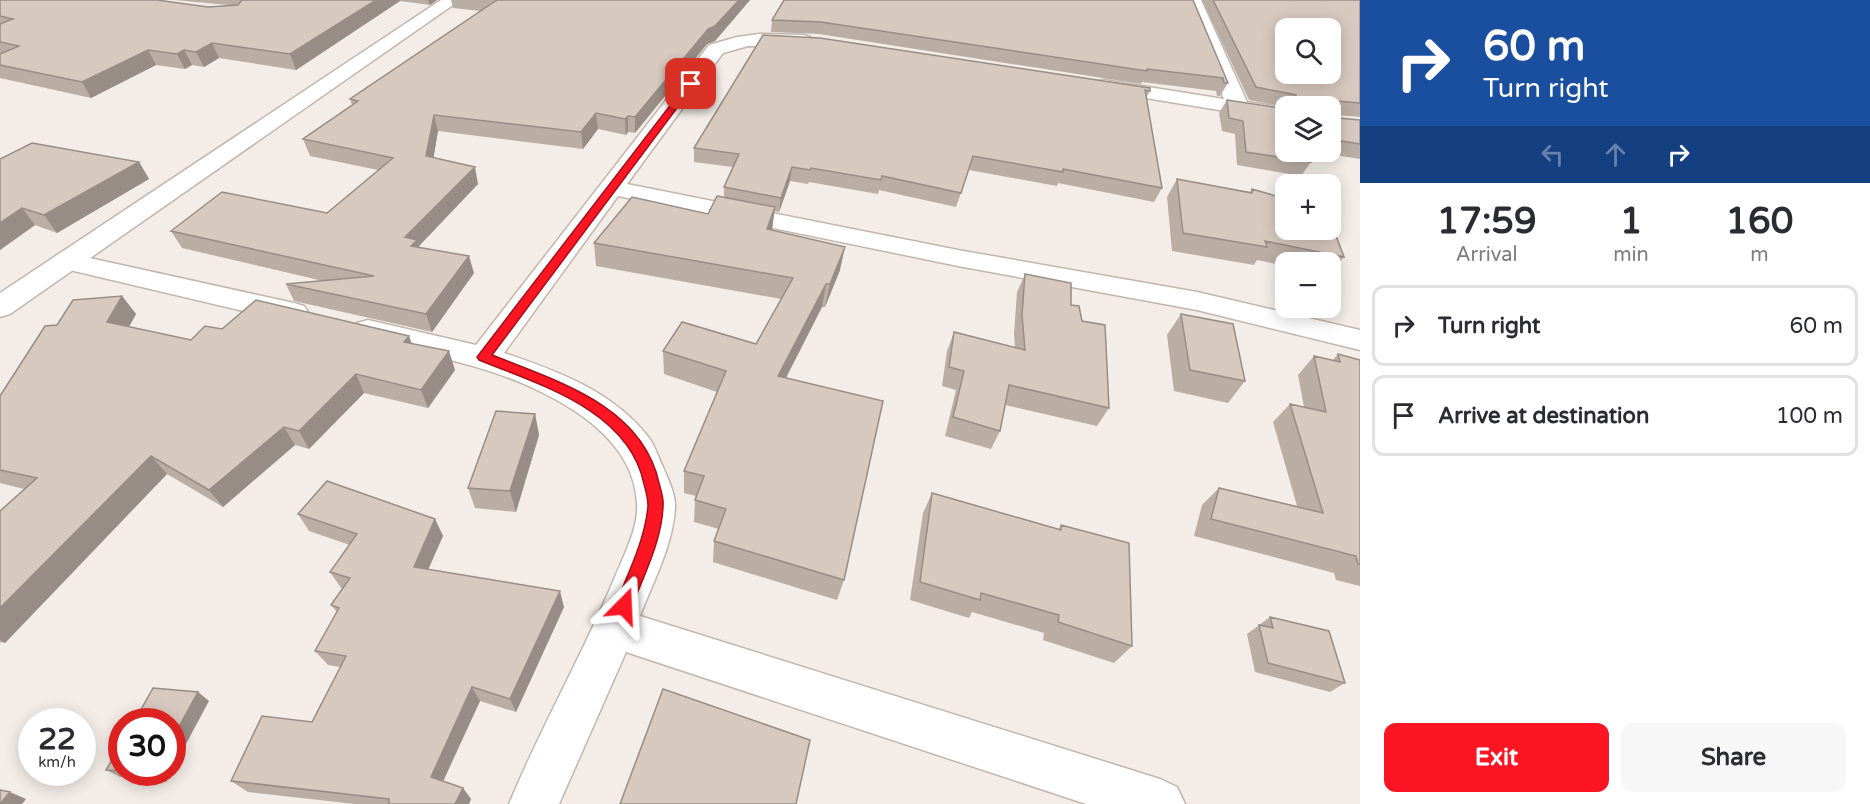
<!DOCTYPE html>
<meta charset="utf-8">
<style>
body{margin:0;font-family:"Varela Round",sans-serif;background:#f7f7f7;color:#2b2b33;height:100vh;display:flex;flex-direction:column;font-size:22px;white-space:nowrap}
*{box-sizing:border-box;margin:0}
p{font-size:20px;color:#7c7c81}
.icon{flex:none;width:33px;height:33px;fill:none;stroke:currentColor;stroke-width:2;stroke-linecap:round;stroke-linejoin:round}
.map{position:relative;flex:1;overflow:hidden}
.side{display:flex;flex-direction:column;background:#fff;width:510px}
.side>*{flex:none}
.banner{background:#1a4fa0;color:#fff;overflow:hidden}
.fabs{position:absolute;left:1275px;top:18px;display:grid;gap:12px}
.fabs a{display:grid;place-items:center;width:66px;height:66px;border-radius:12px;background:#fff;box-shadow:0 3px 15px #0003;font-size:30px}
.speed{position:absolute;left:18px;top:708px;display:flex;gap:12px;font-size:30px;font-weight:700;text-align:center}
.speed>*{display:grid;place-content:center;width:78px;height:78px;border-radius:50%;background:#fff;box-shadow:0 3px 15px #0003;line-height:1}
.speed small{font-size:15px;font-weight:400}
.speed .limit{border:9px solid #d22;background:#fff;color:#111}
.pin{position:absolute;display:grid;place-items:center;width:51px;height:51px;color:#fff;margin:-26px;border-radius:12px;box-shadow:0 3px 9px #0006}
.me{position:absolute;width:66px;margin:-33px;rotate:21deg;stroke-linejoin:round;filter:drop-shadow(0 0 4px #0008)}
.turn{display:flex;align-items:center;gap:21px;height:126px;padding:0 24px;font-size:27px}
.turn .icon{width:78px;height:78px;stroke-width:2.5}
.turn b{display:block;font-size:42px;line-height:51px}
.lanes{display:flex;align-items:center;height:57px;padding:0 24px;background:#0003;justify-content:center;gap:30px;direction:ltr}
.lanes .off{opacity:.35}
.eta{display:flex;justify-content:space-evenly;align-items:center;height:102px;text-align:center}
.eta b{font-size:36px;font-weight:700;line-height:42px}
.primary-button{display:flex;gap:12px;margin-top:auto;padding:12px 24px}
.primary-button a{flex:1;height:69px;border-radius:12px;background:#fc1623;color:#fff;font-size:24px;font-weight:700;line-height:69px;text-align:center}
.primary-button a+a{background:#f7f7f7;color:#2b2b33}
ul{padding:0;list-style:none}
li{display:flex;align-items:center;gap:18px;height:81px;margin:0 12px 9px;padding:0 12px;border:3px solid #e1e1e2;border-radius:12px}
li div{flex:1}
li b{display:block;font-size:22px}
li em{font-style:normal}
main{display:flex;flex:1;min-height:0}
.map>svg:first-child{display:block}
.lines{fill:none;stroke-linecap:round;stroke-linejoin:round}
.minor-casing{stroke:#c2b6ac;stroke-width:3}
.tertiary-casing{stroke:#c2b6ac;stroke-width:3}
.minor{fill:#fff;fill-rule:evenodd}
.tertiary{fill:#fff;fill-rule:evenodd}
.wall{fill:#baada4}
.shaded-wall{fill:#978d86}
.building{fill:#d8c9bf;stroke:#978d86;stroke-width:1.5;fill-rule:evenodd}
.route{fill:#fc1623;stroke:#a40e17;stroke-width:1.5}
</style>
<main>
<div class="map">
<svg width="1360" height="804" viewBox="0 0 1360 804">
<rect width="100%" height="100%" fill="#f4ede7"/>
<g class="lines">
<g class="minor-casing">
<path id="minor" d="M 1185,0 L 1201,0 L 1247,102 L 1286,108 L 1286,121 L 1097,90 L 1094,86 L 1097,82 L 1104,80 L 1224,99 Z
M 759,34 L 803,35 L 810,37 L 812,41 L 810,45 L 803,47 L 748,46 L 723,53 L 627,184 L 958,250 L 1197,292 L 1360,330 L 1360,350 L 1197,310 L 958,266 L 618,196 L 504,353 C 557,371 613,391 649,438 C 655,446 658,457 663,467 C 668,479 675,493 675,506 C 674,543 653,582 640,616 L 1160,779 L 1177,787 L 1185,804 L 1086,804 L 626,652 L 559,804 L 509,804 C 541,727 583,654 615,577 C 624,555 639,527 637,503 C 634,442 574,406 524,384 C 471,361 413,353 357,337 L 353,330 L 357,323 L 368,320 L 476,345 L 709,45 L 737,37 Z
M 67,253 L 294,303 L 304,306 L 309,313 L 304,320 L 294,323 L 57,267 L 53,261 L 57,255 Z"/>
</g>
<g class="tertiary-casing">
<path id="tertiary" d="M 441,0 L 460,0 L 10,314 L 0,317 L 0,293 Z"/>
</g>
<use href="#minor" class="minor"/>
<use href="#tertiary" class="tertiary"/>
</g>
<path class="wall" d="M 0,0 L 208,7 L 229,5 L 174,0 L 437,0 L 430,5 L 400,1 L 296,70 L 219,58 L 204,67 L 192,65 L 185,69 L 156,65 L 91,98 L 0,78 Z
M 451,0 L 750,0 L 715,41 L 707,44 L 635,133 L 628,132 L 626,135 L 598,129 L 583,149 L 438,131 L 433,158 L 478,184 L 419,246 L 419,247 L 474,273 L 432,332 L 294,301 L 286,284 L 323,281 L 182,248 L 171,231 L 327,213 L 378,170 L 310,156 L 303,139 L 352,105 L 350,99 L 480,11 L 453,8 Z
M 1193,0 L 1228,83 L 1220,96 L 1217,96 L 1216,91 L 1142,82 L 1141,84 L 819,34 L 771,32 L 772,20 Z
M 1202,0 L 1360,0 L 1360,117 L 1337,115 L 1339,118 L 1360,120 L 1360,159 L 1316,152 L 1330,152 L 1330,106 L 1286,106 L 1286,107 L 1249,100 Z
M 763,35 L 1150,91 L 1146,98 L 1162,188 L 1154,202 L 1058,183 L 1057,186 L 969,170 L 956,207 L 879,190 L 878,194 L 809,182 L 808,184 L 790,181 L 779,212 L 774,211 L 772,231 L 840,270 L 825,307 L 822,307 L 786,378 L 844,580 L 837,600 L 713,562 L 714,541 L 719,529 L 694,522 L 695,500 L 696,496 L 684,493 L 684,471 L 717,392 L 664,374 L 663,351 L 756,344 L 781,299 L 596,266 L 594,243 L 708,214 L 724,197 L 724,187 L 733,167 L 694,162 L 694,148 Z
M 1227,100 L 1311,162 L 1301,176 L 1237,165 L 1235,134 L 1222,131 L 1219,113 Z
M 0,159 L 139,162 L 149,179 L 57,233 L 35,225 L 0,250 Z
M 1177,179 L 1250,192 L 1252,189 L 1344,257 L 1330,273 L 1330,262 L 1286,262 L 1286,266 L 1257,260 L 1254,265 L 1172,251 L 1167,197 Z
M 1025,274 L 1071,305 L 1082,321 L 1109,408 L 1097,426 L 1005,405 L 1000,431 L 991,449 L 945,436 L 956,390 L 942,386 L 947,351 L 954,332 L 1015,348 L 1014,334 L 1017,292 Z
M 122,296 L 136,314 L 129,327 L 191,340 L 222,329 L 412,344 L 455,370 L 428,408 L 364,393 L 309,449 L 295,445 L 223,507 L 167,474 L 5,643 L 1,642 L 0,644 L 0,511 L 24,489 L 0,483 L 0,396 L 57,325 Z
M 1181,314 L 1245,381 L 1228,403 L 1174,391 L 1167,335 Z
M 1338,354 L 1360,360 L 1360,586 L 1336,580 L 1334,573 L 1194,536 L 1202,505 L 1219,488 L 1297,506 L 1273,422 L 1290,404 L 1304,407 L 1298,375 L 1314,356 L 1332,361 Z
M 535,414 L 539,435 L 516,512 L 475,508 L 468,488 Z
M 932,493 L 1059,529 L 1061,525 L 1132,646 L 1114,663 L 1043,640 L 1044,633 L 972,612 L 969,618 L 910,600 L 923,513 Z
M 298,514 L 435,519 L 443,536 L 428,570 L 564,607 L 516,712 L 480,701 L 443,781 L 463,788 L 471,799 L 469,804 L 355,804 L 248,792 L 231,781 L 312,722 L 340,667 L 328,665 L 315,651 L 337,612 L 331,605 L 343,588 L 341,588 L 330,572 L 350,545 L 309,531 Z
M 1270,617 L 1345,683 L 1330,692 L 1255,672 L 1247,634 Z
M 122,743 L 122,772 L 171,772 L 166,782 L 120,777 L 106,770 Z"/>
<path class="shaded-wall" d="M 376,0 L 400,0 L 400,1 L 296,70 L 290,54 Z
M 428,0 L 437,0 L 430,5 Z
M 739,0 L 750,0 L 715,41 L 707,44 L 635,133 L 635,117 L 708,29 Z
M 212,43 L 219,58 L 204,67 L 196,52 Z
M 148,50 L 156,65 L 91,98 L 82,82 Z
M 184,50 L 192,65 L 185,69 L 177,54 Z
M 596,113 L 598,129 L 583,149 L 581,132 Z
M 434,115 L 438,131 L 431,173 L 426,156 Z
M 628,116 L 628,132 L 626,135 L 625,119 Z
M 139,162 L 149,179 L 57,233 L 44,215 Z
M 475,167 L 478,184 L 419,246 L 422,257 L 417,263 L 405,237 Z
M 792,167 L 790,181 L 779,212 L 781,198 Z
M 775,207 L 772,230 L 764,252 L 767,229 Z
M 22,208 L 35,225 L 0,250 L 0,223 Z
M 845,247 L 840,270 L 825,307 L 830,284 Z
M 469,256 L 474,273 L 432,332 L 426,314 Z
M 826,284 L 822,307 L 775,399 L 778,376 Z
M 122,296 L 136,314 L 121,341 L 107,322 Z
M 409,336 L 416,354 L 404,342 Z
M 449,351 L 455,370 L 428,408 L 421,390 Z
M 356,374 L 364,393 L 309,449 L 299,431 Z
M 535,414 L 539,435 L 516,512 L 510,491 Z
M 284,427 L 295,445 L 223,507 L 209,490 Z
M 151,456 L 167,474 L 5,643 L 0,640 L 0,608 Z
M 435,519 L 443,536 L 422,583 L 414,567 Z
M 560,591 L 564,607 L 516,712 L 510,699 Z
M 472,687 L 480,701 L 440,788 L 431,777 Z
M 198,692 L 209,701 L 172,770 L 172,739 Z
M 155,772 L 171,772 L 166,782 L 153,775 Z
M 463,788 L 471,799 L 469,804 L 455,804 Z
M 10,792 L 26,799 L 22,804 L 0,804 Z"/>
<path class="building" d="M 0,0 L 157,0 L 208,7 L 238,5 L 242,0 L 376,0 L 290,54 L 212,43 L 196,52 L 184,50 L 177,54 L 148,50 L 82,82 L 0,65 L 0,54 L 19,46 L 0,42 L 0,24 L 13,19 L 0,16 Z
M 497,0 L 739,0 L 715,26 L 708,29 L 635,117 L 628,116 L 625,119 L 596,113 L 581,132 L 434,115 L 426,156 L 475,167 L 405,237 L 417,240 L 411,246 L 469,256 L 426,314 L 286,284 L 374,276 L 171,231 L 222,192 L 327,213 L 393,158 L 303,139 L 358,101 L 350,99 Z
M 784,0 L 1193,0 L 1228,83 L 1224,83 L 1223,78 L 1147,69 L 1147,71 L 821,22 L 772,20 Z
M 1213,0 L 1360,0 L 1360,103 L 1337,101 L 1337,116 L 1339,118 L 1360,120 L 1360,144 L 1330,139 L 1330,106 L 1297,106 L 1296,95 L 1256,87 ZM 1286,28 L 1330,28 L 1330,74 L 1286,74 Z
M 763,35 L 820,38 L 1150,88 L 1150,91 L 1145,90 L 1162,188 L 1063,169 L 1063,172 L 973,156 L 961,193 L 882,176 L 881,180 L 811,168 L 810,170 L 792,167 L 781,198 L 724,187 L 739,154 L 694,148 Z
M 1227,100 L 1286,109 L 1286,152 L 1308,152 L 1311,162 L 1246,152 L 1243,121 L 1229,118 Z
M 32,143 L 139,162 L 44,215 L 22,208 L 0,223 L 0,159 Z
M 1177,179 L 1252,193 L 1252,189 L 1286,199 L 1286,230 L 1330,230 L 1330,220 L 1344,257 L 1265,241 L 1267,247 L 1183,233 Z
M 717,196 L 775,207 L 767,229 L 845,247 L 830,284 L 826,284 L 778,376 L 883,401 L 844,580 L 714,541 L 726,509 L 695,500 L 704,476 L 684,471 L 726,371 L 663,351 L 682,322 L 756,344 L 793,278 L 594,243 L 632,197 L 708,214 Z
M 1025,274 L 1071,283 L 1071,305 L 1079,306 L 1082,321 L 1105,325 L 1109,408 L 1009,385 L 1000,431 L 953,417 L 964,371 L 949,367 L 954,332 L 1025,350 L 1022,315 Z
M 122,296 L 107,322 L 191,340 L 205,326 L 222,329 L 256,300 L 409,336 L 404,342 L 449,351 L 421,390 L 356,374 L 299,431 L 284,427 L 209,490 L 151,456 L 0,608 L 0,511 L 37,478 L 0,470 L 0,396 L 45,326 L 57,325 L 73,300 Z
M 1181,314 L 1233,324 L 1245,381 L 1190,370 Z
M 1338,354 L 1360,360 L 1360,564 L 1358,564 L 1356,556 L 1211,519 L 1219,488 L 1323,513 L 1290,404 L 1326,412 L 1314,356 L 1340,362 Z
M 496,411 L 535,414 L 510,491 L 468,488 Z
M 327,481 L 435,519 L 414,567 L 560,591 L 510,699 L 472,687 L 431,777 L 463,788 L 455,804 L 389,804 L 389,799 L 231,781 L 262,716 L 312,722 L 346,656 L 315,651 L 339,608 L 331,605 L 350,578 L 330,572 L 357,534 L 298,514 Z
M 932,493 L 1061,530 L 1061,525 L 1129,543 L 1132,646 L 1058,622 L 1059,615 L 981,593 L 980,600 L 920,582 Z
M 1270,617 L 1329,631 L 1345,683 L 1268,663 L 1259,625 L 1273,628 Z
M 153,688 L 198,692 L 172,739 L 172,722 L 134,722 Z
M 663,689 L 810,740 L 796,804 L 620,804 Z
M 122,743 L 122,771 L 106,770 Z
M 132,772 L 155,772 L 153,775 Z
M 0,790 L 10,792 L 0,804 Z"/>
<path class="route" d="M 688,82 L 695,84 L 492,355 C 556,381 642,405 659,483 C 661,490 664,499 663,506 C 662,540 644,575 632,606 L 630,612 L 624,614 L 618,612 L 615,606 C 627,575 645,541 648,506 C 648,499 646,491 644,484 C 629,410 540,385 479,360 L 477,357 Z"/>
</svg>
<div class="fabs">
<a><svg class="icon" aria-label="search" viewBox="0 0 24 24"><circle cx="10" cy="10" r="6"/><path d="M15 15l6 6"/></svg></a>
<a><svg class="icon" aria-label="layers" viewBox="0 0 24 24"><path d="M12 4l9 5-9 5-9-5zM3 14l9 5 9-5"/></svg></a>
<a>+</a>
<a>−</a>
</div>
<div class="speed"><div>22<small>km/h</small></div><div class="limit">30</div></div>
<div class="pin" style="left:691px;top:84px;background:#d93025"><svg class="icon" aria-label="arrive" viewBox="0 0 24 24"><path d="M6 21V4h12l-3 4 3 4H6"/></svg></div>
<svg class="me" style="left:624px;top:606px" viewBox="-20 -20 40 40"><path d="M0-17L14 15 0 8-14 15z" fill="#fc1623" stroke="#fff" stroke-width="4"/></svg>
</div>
<section class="side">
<div class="banner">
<div class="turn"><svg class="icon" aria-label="right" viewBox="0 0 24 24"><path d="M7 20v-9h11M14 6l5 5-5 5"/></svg><div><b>60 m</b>Turn right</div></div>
<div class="lanes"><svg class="icon off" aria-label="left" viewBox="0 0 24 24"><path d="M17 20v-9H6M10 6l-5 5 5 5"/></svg><svg class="icon off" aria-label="ahead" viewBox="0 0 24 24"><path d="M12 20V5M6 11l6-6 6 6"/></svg><svg class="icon" aria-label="right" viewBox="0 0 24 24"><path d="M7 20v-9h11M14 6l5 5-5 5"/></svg></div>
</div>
<div class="eta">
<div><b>17:59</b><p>Arrival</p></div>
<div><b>1</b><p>min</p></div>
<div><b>160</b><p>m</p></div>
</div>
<ul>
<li><svg class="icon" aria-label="right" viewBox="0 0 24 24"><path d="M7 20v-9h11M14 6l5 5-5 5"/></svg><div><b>Turn right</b></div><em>60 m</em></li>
<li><svg class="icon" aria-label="arrive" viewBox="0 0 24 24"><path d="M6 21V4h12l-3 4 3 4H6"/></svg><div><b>Arrive at destination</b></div><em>100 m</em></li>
</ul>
<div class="primary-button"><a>Exit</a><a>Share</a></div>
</section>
</main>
